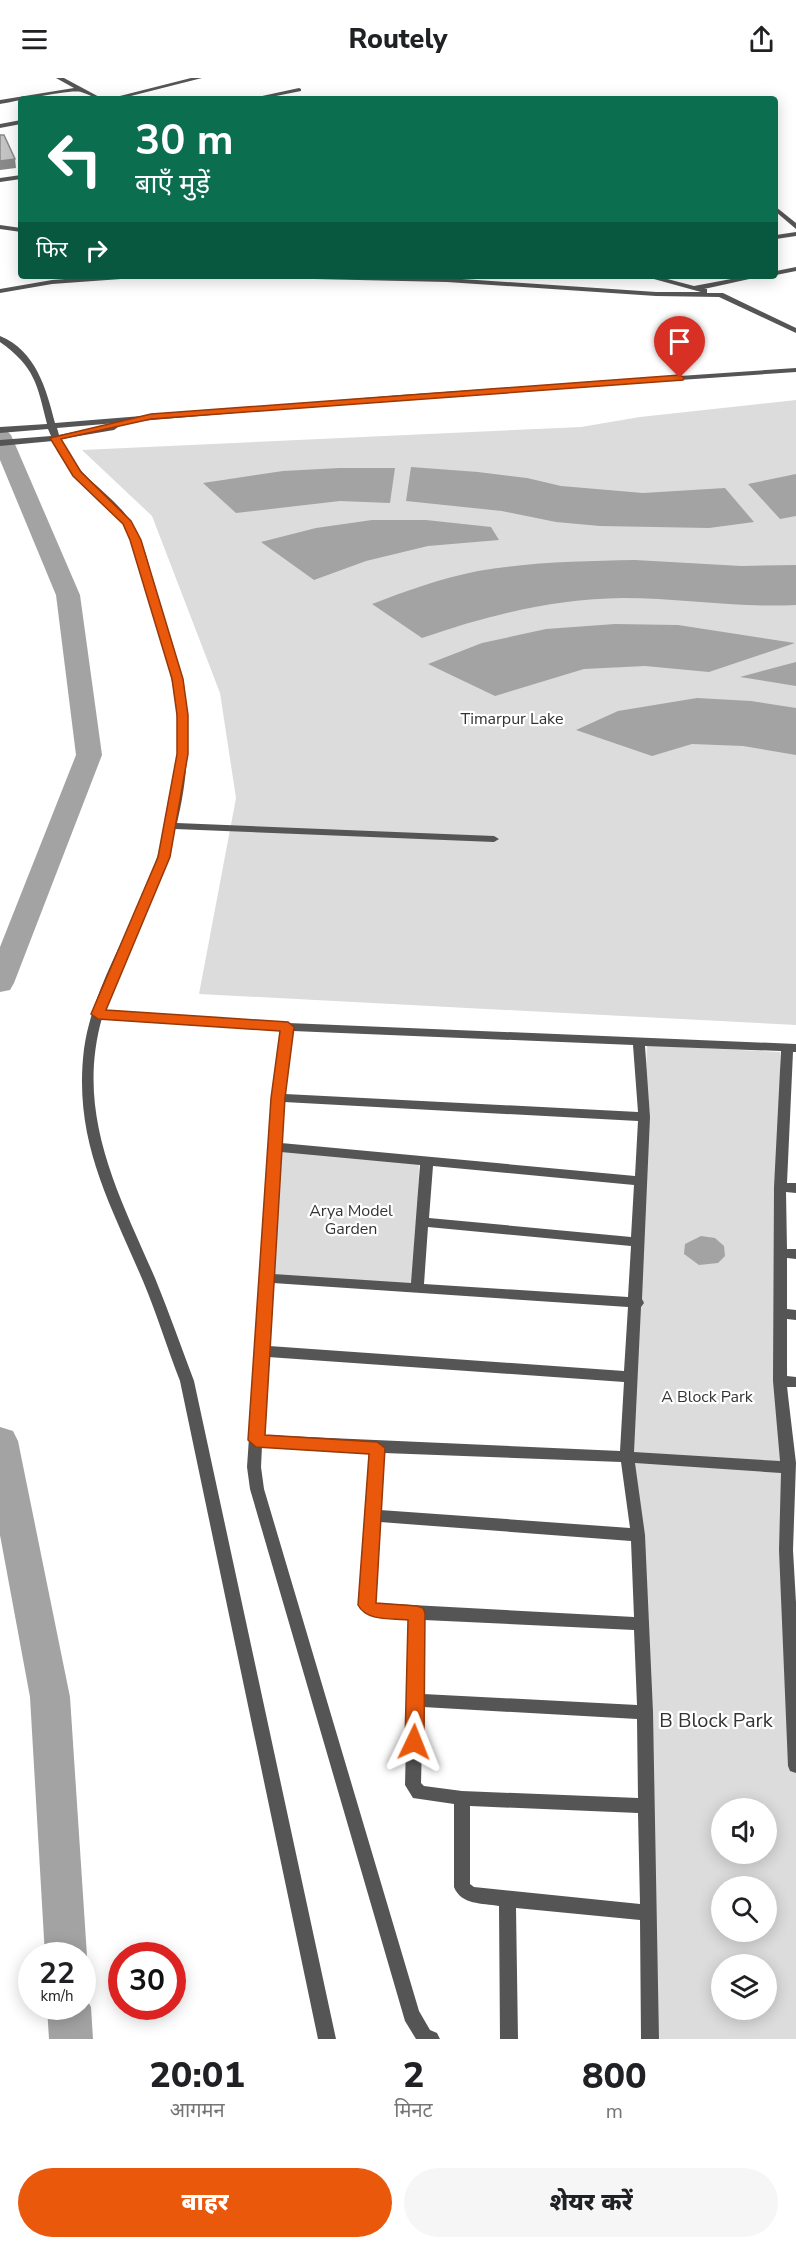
<!DOCTYPE html>
<html lang="hi">
<meta charset="utf-8">
<style>
body{margin:0;font-family:"Nunito Sans","Noto Sans Devanagari",sans-serif;background:#f6f6f6;color:#202124;height:100vh;display:flex;flex-direction:column;font-size:22px;white-space:nowrap}
*{box-sizing:border-box;margin:0}
p{font-size:20px;color:#757577}
.icon{flex:none;width:33px;height:33px;fill:none;stroke:currentColor;stroke-width:2;stroke-linecap:round;stroke-linejoin:round}
.map{position:relative;height:1961px;overflow:hidden}
.side{display:flex;flex-direction:column;background:#fff;flex:1}
.side>*{flex:none}
.banner{position:absolute;left:18px;top:18px;width:760px;height:183px;border-radius:6px;box-shadow:0 3px 15px #0003;background:#0b6e4f;color:#fff;overflow:hidden}
.controls{position:absolute;left:711px;top:1720px;display:grid;gap:12px}
.controls a{display:grid;place-items:center;width:66px;height:66px;border-radius:50%;background:#fff;box-shadow:0 3px 15px #0003;font-size:30px}
.speed{position:absolute;left:18px;top:1864px;display:flex;gap:12px;font-size:30px;font-weight:700;text-align:center}
.speed>*{display:grid;place-content:center;width:78px;height:78px;border-radius:50%;background:#fff;box-shadow:0 3px 15px #0003;line-height:1}
.speed small{font-size:15px;font-weight:400}
.speed .limit{border:9px solid #d22;background:#fff;color:#111}
.pin{position:absolute;display:grid;place-items:center;width:51px;height:51px;color:#fff;margin:-62px -26px;border-radius:50% 50% 50% 0;rotate:-45deg;box-shadow:0 0 6px #0007}
.pin .icon{rotate:45deg}
.me{position:absolute;width:66px;margin:-33px;rotate:2deg;stroke-linejoin:round;filter:drop-shadow(0 0 4px #0008)}
.turn{display:flex;align-items:center;gap:21px;height:126px;padding:0 18px;font-size:27px}
.turn .icon{width:78px;height:78px;stroke-width:2.5}
.turn b{display:block;font-size:42px;line-height:51px}
.then{display:flex;align-items:center;height:57px;padding:0 18px;background:#0003;gap:12px;font-size:22px}
.eta{display:flex;justify-content:space-evenly;align-items:center;height:102px;text-align:center}
.eta b{font-size:36px;font-weight:800;line-height:42px}
.action{display:flex;gap:12px;margin-top:auto;padding:12px 18px}
.action a{flex:1;height:69px;border-radius:36px;background:#ea580c;color:#fff;font-size:24px;font-weight:800;line-height:69px;text-align:center}
.action a+a{background:#f6f6f6;color:#202124}
header{display:flex;justify-content:space-between;align-items:center;height:78px;padding:0 18px;background:#fff;font-size:27px;font-weight:800}
.map>svg:first-child{display:block}
.green{fill:#dcdcdc;fill-rule:evenodd}
.water{fill:#a3a3a3}
.lines{fill:none;stroke-linecap:round;stroke-linejoin:round}
.canal{fill:#a3a3a3;fill-rule:evenodd}
.minor{fill:#555;fill-rule:evenodd}
.shaded-wall{fill:#898989}
.building{fill:#c4c4c4;stroke:#898989;stroke-width:1.5}
.route{fill:#ea580c;stroke:#983908;stroke-width:1.5}
.labels{text-anchor:middle;stroke-width:4.5;stroke-linejoin:round;paint-order:stroke}
.park-label{font-size:16px;fill:#333;stroke:#fff}
.near-park-label{font-size:20px;fill:#333;stroke:#fff}
</style>
<header><svg class="icon" aria-label="menu" viewBox="0 0 24 24"><path d="M4 6h16M4 12h16M4 18h16"/></svg>Routely<svg class="icon" aria-label="share" viewBox="0 0 24 24"><path d="M12 15V3M7 8l5-5 5 5M5 13v7h14v-7"/></svg></header>
<div class="map">
<svg width="796" height="1961" viewBox="0 0 796 1961">
<rect width="100%" height="100%" fill="#fff"/>
<path class="green" d="M 796,322 L 796,947 L 199,916 L 236,720 L 220,615 L 152,438 L 82,372 L 581,349 L 640,339 Z
M 647,967 L 780,974 L 796,1687 L 796,1961 L 649,1961 L 630,1388 ZM 722,1731 L 766,1731 L 766,1776 L 722,1776 ZM 722,1809 L 766,1809 L 766,1854 L 722,1854 ZM 722,1887 L 766,1887 L 766,1932 L 722,1932 Z
M 275,1069 L 419,1082 L 417,1210 L 266,1200 Z"/>
<path class="water" d="M 411,389 L 478,394 L 527,400 L 561,408 L 643,415 L 725,410 L 754,444 L 709,450 L 600,448 L 556,444 L 502,433 L 406,423 Z
M 339,390 L 395,390 L 390,425 L 340,423 L 236,435 L 203,405 L 283,393 Z
M 796,396 L 796,438 L 780,441 L 748,406 Z
M 372,442 L 426,442 L 491,449 L 499,462 L 428,468 L 366,483 L 314,502 L 261,464 L 316,450 Z
M 635,482 L 741,488 L 796,487 L 796,527 C 738,530 681,520 623,520 C 553,521 488,537 422,560 L 372,526 C 406,513 442,500 478,493 C 530,484 582,483 635,482 Z
M 615,546 L 678,547 L 795,565 L 709,594 L 645,588 L 584,591 L 495,618 L 428,586 L 482,565 L 546,551 Z
M 796,584 L 796,608 L 740,599 Z
M 697,620 L 751,623 L 796,630 L 796,677 L 743,668 L 692,666 L 652,678 L 576,652 L 618,633 Z
M 701,1158 L 715,1160 L 724,1168 L 725,1178 L 718,1185 L 699,1187 L 684,1176 L 685,1166 Z"/>
<g class="lines">
<path class="canal" d="M 0,351 L 7,353 L 11,357 L 80,517 L 102,677 L 14,905 L 10,912 L 0,914 L 0,869 L 76,677 L 56,517 L 0,382 Z
M 0,1349 L 13,1353 L 18,1363 L 70,1619 L 87,1878 L 82,1889 L 82,1878 L 45,1878 L 30,1619 L 0,1457 Z
M 82,1913 L 91,1929 L 93,1961 L 49,1961 L 47,1929 L 82,1929 Z"/>
<path class="minor" d="M 56,0 L 64,0 L 103,21 C 94,21 89,16 81,14 C 70,11 13,24 0,26 L 0,22 L 74,10 Z
M 191,0 L 202,0 L 119,21 L 108,21 Z
M 299,10 L 301,11 L 301,13 L 261,21 L 248,21 Z
M 21,42 L 21,46 L 0,50 L 0,46 Z
M 21,97 L 21,101 L 0,104 L 0,100 Z
M 776,129 L 796,145 L 796,151 L 776,134 Z
M 0,147 L 21,150 L 21,154 L 0,151 Z
M 796,154 L 796,158 L 776,161 L 776,157 Z
M 796,189 L 796,193 L 776,197 L 776,193 Z
M 104,198 L 139,198 L 135,200 L 52,206 L 0,215 L 0,211 L 52,202 Z
M 266,198 L 447,200 L 656,214 L 701,214 L 643,198 L 656,198 L 694,208 L 747,198 L 763,198 L 704,211 L 707,211 L 707,215 L 723,215 L 796,250 L 796,255 L 719,219 L 656,218 L 447,204 L 270,200 Z
M 0,258 C 36,273 46,310 55,345 L 401,317 L 796,290 L 796,294 L 401,321 L 57,350 L 59,357 L 114,346 L 118,349 L 114,352 L 61,361 C 74,398 111,413 131,444 C 145,464 149,490 156,513 C 182,599 199,653 177,745 L 494,758 L 499,761 L 494,764 L 175,751 L 159,803 L 105,933 L 288,945 L 796,966 L 796,974 L 793,974 L 787,1105 L 796,1105 L 796,1115 L 786,1114 L 787,1171 L 796,1171 L 796,1181 L 787,1180 L 787,1231 L 796,1232 L 796,1242 L 787,1241 L 787,1298 L 796,1299 L 796,1309 L 787,1309 L 796,1385 L 793,1472 L 796,1525 L 796,1695 L 790,1693 L 788,1688 L 779,1472 L 781,1395 L 635,1385 L 645,1457 L 653,1634 L 659,1961 L 641,1961 L 640,1842 L 516,1830 L 518,1961 L 500,1961 L 499,1828 C 482,1825 461,1827 454,1809 L 454,1726 L 413,1720 L 405,1707 L 409,1541 L 371,1537 L 366,1536 L 359,1527 L 370,1374 L 262,1368 L 261,1389 L 264,1411 L 419,1933 L 430,1952 L 437,1955 L 440,1961 L 416,1961 L 405,1943 L 250,1411 L 247,1389 L 272,1020 L 282,952 L 102,940 C 75,1036 118,1115 155,1200 C 169,1234 181,1269 194,1303 L 336,1961 L 318,1961 L 180,1303 C 167,1270 157,1236 143,1203 C 109,1123 73,1062 84,971 C 91,921 117,875 138,829 C 166,766 185,692 175,622 C 170,585 158,550 147,514 C 140,490 136,463 121,443 C 100,414 66,398 53,363 L 0,368 L 0,362 L 51,358 L 48,351 L 0,355 L 0,349 L 47,346 C 37,306 35,289 0,264 ZM 293,953 L 633,967 L 638,1034 L 285,1016 ZM 645,968 L 781,973 L 774,1109 L 773,1303 L 780,1383 L 634,1374 L 641,1229 L 644,1225 L 642,1221 L 650,1039 ZM 284,1024 L 638,1043 L 635,1098 L 281,1065 ZM 281,1074 L 420,1087 L 411,1205 L 273,1196 ZM 433,1088 L 634,1107 L 631,1159 L 429,1140 ZM 428,1149 L 631,1168 L 628,1219 L 424,1206 ZM 273,1205 L 628,1229 L 624,1293 L 269,1268 ZM 268,1279 L 624,1304 L 620,1373 L 263,1357 ZM 384,1375 L 621,1384 L 630,1450 L 380,1432 ZM 380,1444 L 631,1463 L 634,1539 L 375,1525 ZM 424,1542 L 634,1552 L 637,1627 L 423,1616 ZM 423,1629 L 637,1641 L 638,1720 L 462,1713 L 424,1708 L 421,1705 ZM 470,1728 L 638,1735 L 640,1826 L 474,1809 L 470,1806 Z"/>
</g>
<path class="shaded-wall" d="M 15,81 L 16,90 L 0,92 L 0,83 Z"/>
<path class="building" d="M 0,57 L 4,57 L 15,81 L 0,83 Z"/>
<path class="route" d="M 680,297 L 684,300 L 683,302 L 151,341 L 61,361 L 81,394 L 131,443 L 141,462 L 183,601 L 188,637 L 188,676 L 170,779 L 106,932 L 288,944 L 294,949 L 285,1020 L 265,1357 L 377,1364 L 385,1370 L 376,1525 L 417,1528 L 423,1530 L 425,1535 L 424,1664 L 421,1670 L 414,1672 L 408,1670 L 405,1664 L 408,1542 C 392,1540 367,1544 358,1527 L 369,1376 L 256,1369 L 248,1362 L 271,1020 L 280,953 L 98,941 L 91,936 L 158,779 L 177,676 L 177,637 L 172,601 L 130,462 L 123,446 L 73,398 L 50,360 L 151,336 Z"/>
<g class="labels">
<g class="park-label">
<text x="512" y="646">Timarpur Lake</text>
<text x="351" y="1138">Arya Model<tspan x="351" dy="18">Garden</tspan></text>
<text x="707" y="1324">A Block Park</text>
</g>
<g class="near-park-label">
<text x="716" y="1649">B Block Park</text>
</g>
</g>
</svg>
<div class="controls">
<a><svg class="icon" aria-label="sound" viewBox="0 0 24 24"><path d="M4 9h4l5-4v14l-5-4H4zM17 9q2 3 0 6"/></svg></a>
<a><svg class="icon" aria-label="search" viewBox="0 0 24 24"><circle cx="10" cy="10" r="6"/><path d="M15 15l6 6"/></svg></a>
<a><svg class="icon" aria-label="layers" viewBox="0 0 24 24"><path d="M12 4l9 5-9 5-9-5zM3 14l9 5 9-5"/></svg></a>
</div>
<div class="speed"><div>22<small>km/h</small></div><div class="limit">30</div></div>
<div class="pin" style="left:680px;top:300px;background:#d93025"><svg class="icon" aria-label="arrive" viewBox="0 0 24 24"><path d="M6 21V4h12l-3 4 3 4H6"/></svg></div>
<svg class="me" style="left:414px;top:1664px" viewBox="-20 -20 40 40"><path d="M0-17L14 15 0 8-14 15z" fill="#ea580c" stroke="#fff" stroke-width="4"/></svg>
<div class="banner">
<div class="turn"><svg class="icon" aria-label="left" viewBox="0 0 24 24"><path d="M17 20v-9H6M10 6l-5 5 5 5"/></svg><div><b>30 m</b>बाएँ मुड़ें</div></div>
<div class="then">फिर<svg class="icon" aria-label="right" viewBox="0 0 24 24"><path d="M7 20v-9h11M14 6l5 5-5 5"/></svg></div>
</div>
</div>
<section class="side">
<div class="eta">
<div><b>20:01</b><p>आगमन</p></div>
<div><b>2</b><p>मिनट</p></div>
<div><b>800</b><p>m</p></div>
</div>
<div class="action"><a>बाहर</a><a>शेयर करें</a></div>
</section>
